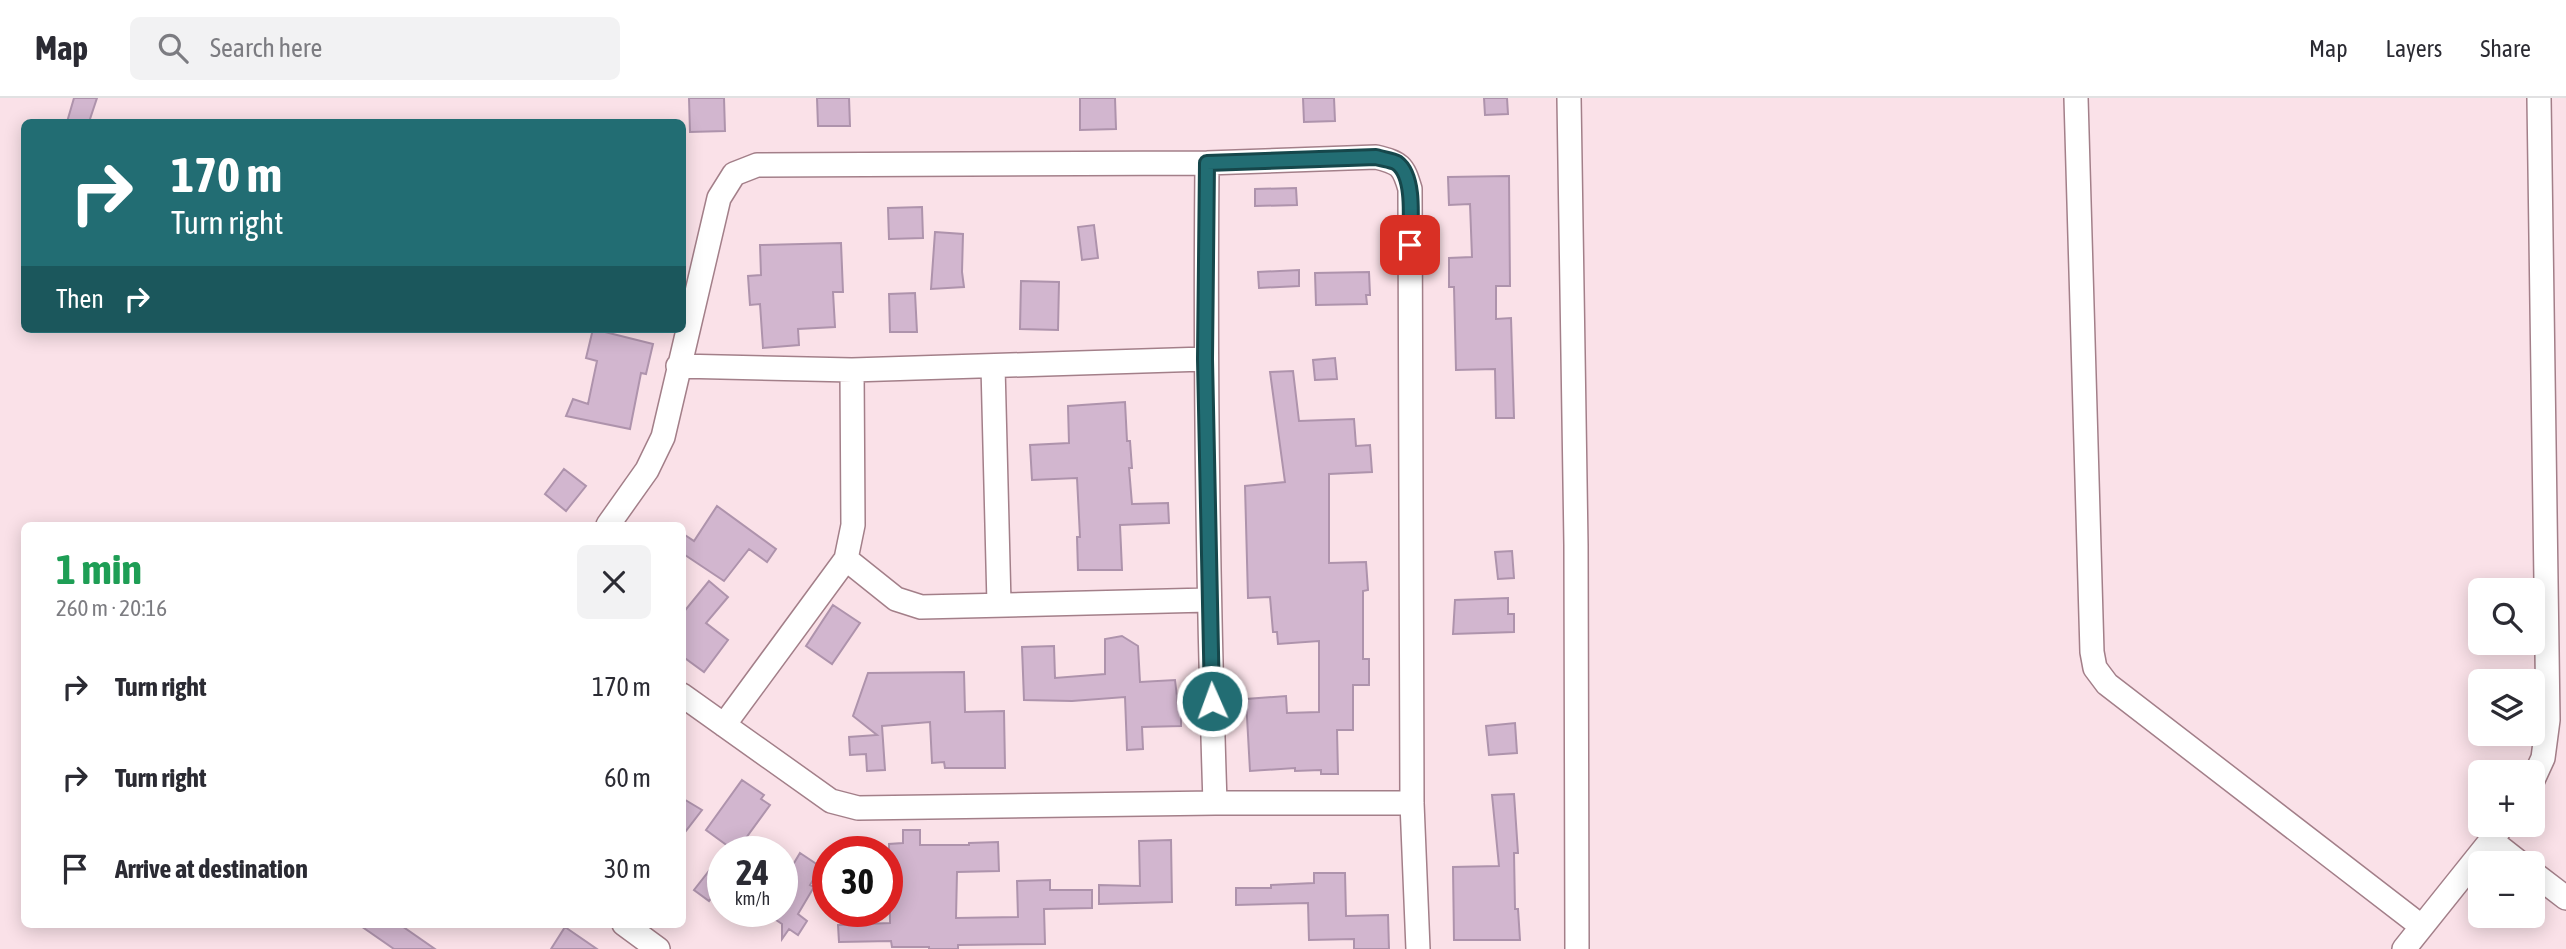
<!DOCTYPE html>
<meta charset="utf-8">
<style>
body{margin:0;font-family:"Asap Condensed",sans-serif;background:#f2f2f3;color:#2b2b33;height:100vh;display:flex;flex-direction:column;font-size:26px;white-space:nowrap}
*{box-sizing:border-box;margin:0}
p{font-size:23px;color:#7c7c81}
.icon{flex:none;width:38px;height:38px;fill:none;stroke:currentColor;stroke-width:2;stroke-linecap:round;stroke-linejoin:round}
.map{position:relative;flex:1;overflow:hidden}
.sheet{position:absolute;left:21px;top:424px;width:665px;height:406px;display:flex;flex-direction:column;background:#fff;border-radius:10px;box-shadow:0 4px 18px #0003}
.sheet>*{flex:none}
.guide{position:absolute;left:21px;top:21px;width:665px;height:214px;border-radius:10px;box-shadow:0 4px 18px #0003;background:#226d73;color:#fff;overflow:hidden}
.tools{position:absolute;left:2468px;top:480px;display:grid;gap:14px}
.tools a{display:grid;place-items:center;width:77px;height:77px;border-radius:10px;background:#fff;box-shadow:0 4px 18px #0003;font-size:35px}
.speed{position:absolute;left:707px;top:738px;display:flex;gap:14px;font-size:35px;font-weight:700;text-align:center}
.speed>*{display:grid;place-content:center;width:91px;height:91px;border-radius:50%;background:#fff;box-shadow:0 4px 18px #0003;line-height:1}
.speed small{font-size:18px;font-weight:400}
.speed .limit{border:10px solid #d22;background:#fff;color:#111}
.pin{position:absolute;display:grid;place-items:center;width:60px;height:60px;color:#fff;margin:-30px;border-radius:14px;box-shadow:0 4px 10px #0006}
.me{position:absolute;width:77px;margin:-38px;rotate:358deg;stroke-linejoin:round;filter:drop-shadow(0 0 5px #0008)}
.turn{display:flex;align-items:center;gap:24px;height:147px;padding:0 35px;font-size:32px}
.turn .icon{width:91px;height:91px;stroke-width:2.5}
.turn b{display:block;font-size:49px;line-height:60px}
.then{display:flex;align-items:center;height:66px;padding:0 35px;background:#0003;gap:14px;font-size:26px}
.round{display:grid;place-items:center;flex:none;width:74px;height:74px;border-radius:10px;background:#f2f2f3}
.overview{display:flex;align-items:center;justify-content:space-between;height:119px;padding:0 35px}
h1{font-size:42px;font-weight:700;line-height:52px;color:#1e9e55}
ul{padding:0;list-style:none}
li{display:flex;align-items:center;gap:21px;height:91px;padding:0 35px}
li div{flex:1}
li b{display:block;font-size:26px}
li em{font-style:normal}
header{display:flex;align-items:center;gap:42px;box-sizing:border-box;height:98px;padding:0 35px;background:#fff;border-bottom:2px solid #e1e1e2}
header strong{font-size:33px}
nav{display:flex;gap:38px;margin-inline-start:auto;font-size:24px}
.search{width:490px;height:63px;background:#f2f2f3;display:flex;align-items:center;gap:18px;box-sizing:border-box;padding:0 24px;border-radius:10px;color:#7c7c81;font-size:26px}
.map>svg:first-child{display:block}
.building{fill:#d2b6cf;stroke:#ae93ac;stroke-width:2}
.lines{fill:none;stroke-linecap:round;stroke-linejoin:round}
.street-casing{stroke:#a37f89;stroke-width:26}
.street{stroke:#fff;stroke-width:23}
.route-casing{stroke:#16474b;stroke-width:18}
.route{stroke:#226d73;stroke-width:12}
</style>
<header>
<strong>Map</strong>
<div class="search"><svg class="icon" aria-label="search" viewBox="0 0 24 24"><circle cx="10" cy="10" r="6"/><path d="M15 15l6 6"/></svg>Search here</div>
<nav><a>Map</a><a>Layers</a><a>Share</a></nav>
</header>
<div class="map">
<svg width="2566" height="851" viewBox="0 0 2566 851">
<rect width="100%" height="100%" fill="#fae1e8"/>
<path class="building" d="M 74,0 L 97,0 L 89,24 L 67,24 Z
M 689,0 L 724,0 L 725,33 L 690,34 Z
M 817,0 L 849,0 L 850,28 L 818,28 Z
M 1080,0 L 1115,0 L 1116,31 L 1080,32 Z
M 1303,0 L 1334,0 L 1335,23 L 1304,24 Z
M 1484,0 L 1507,0 L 1508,16 L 1485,17 Z
M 1509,78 L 1510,188 L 1496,188 L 1496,221 L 1511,220 L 1514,320 L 1496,320 L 1495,271 L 1456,272 L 1454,189 L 1449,189 L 1449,160 L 1472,159 L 1470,106 L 1449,107 L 1448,79 Z
M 1296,90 L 1297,107 L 1255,108 L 1255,91 Z
M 922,109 L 923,140 L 889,141 L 888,110 Z
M 1094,127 L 1098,160 L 1082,162 L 1078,129 Z
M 935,134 L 963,136 L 962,174 L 964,189 L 931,191 Z
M 841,145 L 843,194 L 833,194 L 835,229 L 798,231 L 799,247 L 763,250 L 760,206 L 750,207 L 748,178 L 761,177 L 760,147 Z
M 1299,172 L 1299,188 L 1259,190 L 1258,174 Z
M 1369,174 L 1370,197 L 1366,197 L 1367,206 L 1316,207 L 1315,175 Z
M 1021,183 L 1059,184 L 1058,232 L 1020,231 Z
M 915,195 L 917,234 L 890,234 L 889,196 Z
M 593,231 L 653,246 L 646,276 L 641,275 L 630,331 L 566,318 L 573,301 L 588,306 L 597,263 L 586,260 Z
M 1335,260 L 1337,281 L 1315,282 L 1313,262 Z
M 1293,273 L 1299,323 L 1354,321 L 1356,348 L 1370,347 L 1372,374 L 1329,376 L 1329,465 L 1366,464 L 1368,492 L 1363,493 L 1363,561 L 1369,561 L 1369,587 L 1353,587 L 1353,632 L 1337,632 L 1338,676 L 1321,676 L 1321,672 L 1295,673 L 1295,670 L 1250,673 L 1246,601 L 1286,598 L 1287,615 L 1319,614 L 1319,543 L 1278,546 L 1277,534 L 1273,534 L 1270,499 L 1248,500 L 1245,388 L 1285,384 L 1270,274 Z
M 1125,304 L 1127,343 L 1130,343 L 1132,370 L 1129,370 L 1132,406 L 1168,405 L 1169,425 L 1120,427 L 1122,472 L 1078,472 L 1077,439 L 1080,439 L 1077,380 L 1032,382 L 1030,347 L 1069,345 L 1068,308 Z
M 564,371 L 586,388 L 566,413 L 545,396 Z
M 717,408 L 776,451 L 767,464 L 749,451 L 724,483 L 682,455 L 682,435 L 694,443 Z
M 1512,453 L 1514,480 L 1498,481 L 1495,454 Z
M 709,483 L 728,499 L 706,525 L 728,542 L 704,574 L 682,558 L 682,516 Z
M 1508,500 L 1508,516 L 1514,516 L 1514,534 L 1453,536 L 1455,502 Z
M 833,507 L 860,525 L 832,566 L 806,548 Z
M 1122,538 L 1138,548 L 1140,584 L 1175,582 L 1178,607 L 1181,607 L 1181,628 L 1142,629 L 1143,651 L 1127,652 L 1125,599 L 1072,603 L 1024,602 L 1022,549 L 1054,548 L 1055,580 L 1105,576 L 1105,541 Z
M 964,574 L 965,614 L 1004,613 L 1005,670 L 945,670 L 944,664 L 932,665 L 930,624 L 882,628 L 885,672 L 867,673 L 866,656 L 850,657 L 849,639 L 877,637 L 853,618 L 868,575 Z
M 1515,625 L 1517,655 L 1489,657 L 1486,628 Z
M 742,682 L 764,697 L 761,701 L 770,707 L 746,740 L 768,754 L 736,754 L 706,732 Z
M 1514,696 L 1518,755 L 1514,755 L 1515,811 L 1518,811 L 1520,842 L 1454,842 L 1453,769 L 1499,768 L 1492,697 Z
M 682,700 L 702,712 L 682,738 Z
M 903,732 L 920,732 L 920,747 L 969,747 L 969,745 L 998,744 L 999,773 L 957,774 L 956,820 L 1018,819 L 1017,783 L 1050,782 L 1050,792 L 1092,792 L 1092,810 L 1044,811 L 1045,846 L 958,847 L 958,851 L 929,851 L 929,849 L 892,849 L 891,843 L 839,844 L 838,827 L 890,825 L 889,746 L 903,745 Z
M 1171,742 L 1172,804 L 1099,806 L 1099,787 L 1140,788 L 1139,743 Z
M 723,755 L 723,784 L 709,803 L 694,792 Z
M 800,755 L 821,769 L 810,787 L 814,789 L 798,816 L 807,823 L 798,837 L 789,831 L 782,841 L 782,826 L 764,814 L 782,814 L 782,764 L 791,770 Z
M 1314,775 L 1345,775 L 1346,818 L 1388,817 L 1389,851 L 1354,851 L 1354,841 L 1309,842 L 1308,805 L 1236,807 L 1236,790 L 1271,790 L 1271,787 L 1314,785 Z
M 358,826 L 399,826 L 435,851 L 394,851 Z
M 565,829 L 597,851 L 551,851 Z"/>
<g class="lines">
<g class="street-casing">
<path id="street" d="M 1569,0 L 1576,447 L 1577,851
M 2076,0 L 2092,554 L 2095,570 L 2107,586 L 2421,828
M 1207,65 C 1205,278 1208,491 1215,705
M 678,268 L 852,272 L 1205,261
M 993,268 L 999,506
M 608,427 L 647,372 L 663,339 L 719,100 L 734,76 L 757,67 L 1207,65 L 1376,59 C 1400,65 1403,67 1410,91 L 1412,705 L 1418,851
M 846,461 L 896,501 L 921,509 L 1208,502
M 682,597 L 831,703 L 858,710 L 1215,705 L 1412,705
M 724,627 L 846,461 L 853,427 L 852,272
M 2532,684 L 2543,660 L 2548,622 L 2539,0
M 2492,743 L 2520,765
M 2532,774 L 2566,800
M 624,826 L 658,851
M 2404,851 L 2504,726"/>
</g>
<use href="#street" class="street"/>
</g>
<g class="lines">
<g class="route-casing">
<path id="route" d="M 1212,603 L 1205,261 L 1207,65 L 1376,59 C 1382,61 1392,62 1397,65 C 1416,79 1410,126 1410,147"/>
</g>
<use href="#route" class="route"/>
</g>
</svg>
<div class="tools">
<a><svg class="icon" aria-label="search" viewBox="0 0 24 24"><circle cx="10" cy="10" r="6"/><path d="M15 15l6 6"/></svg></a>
<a><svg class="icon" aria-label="layers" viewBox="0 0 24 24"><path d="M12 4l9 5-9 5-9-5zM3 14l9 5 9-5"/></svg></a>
<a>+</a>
<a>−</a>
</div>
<div class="speed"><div>24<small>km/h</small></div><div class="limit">30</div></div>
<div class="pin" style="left:1410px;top:147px;background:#d93025"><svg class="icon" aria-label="arrive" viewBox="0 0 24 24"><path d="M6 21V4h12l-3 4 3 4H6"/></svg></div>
<svg class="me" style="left:1212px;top:603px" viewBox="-20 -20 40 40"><circle r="17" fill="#226d73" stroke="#fff" stroke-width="3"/><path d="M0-11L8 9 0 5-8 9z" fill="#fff"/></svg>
<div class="guide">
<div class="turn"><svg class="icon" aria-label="right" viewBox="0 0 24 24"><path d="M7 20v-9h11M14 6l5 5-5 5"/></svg><div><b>170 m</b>Turn right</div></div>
<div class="then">Then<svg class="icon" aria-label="right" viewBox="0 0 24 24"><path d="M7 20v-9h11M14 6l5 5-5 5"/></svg></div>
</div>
<section class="sheet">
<div class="overview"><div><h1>1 min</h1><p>260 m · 20:16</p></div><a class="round"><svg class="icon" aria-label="close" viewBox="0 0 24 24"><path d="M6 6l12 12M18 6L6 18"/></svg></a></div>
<ul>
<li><svg class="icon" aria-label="right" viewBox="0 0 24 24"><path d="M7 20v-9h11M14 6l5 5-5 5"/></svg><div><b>Turn right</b></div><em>170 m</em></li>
<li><svg class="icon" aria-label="right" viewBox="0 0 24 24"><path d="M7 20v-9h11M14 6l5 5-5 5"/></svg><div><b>Turn right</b></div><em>60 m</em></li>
<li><svg class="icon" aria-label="arrive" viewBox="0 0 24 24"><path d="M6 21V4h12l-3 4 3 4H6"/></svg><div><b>Arrive at destination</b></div><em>30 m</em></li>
</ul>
</section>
</div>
